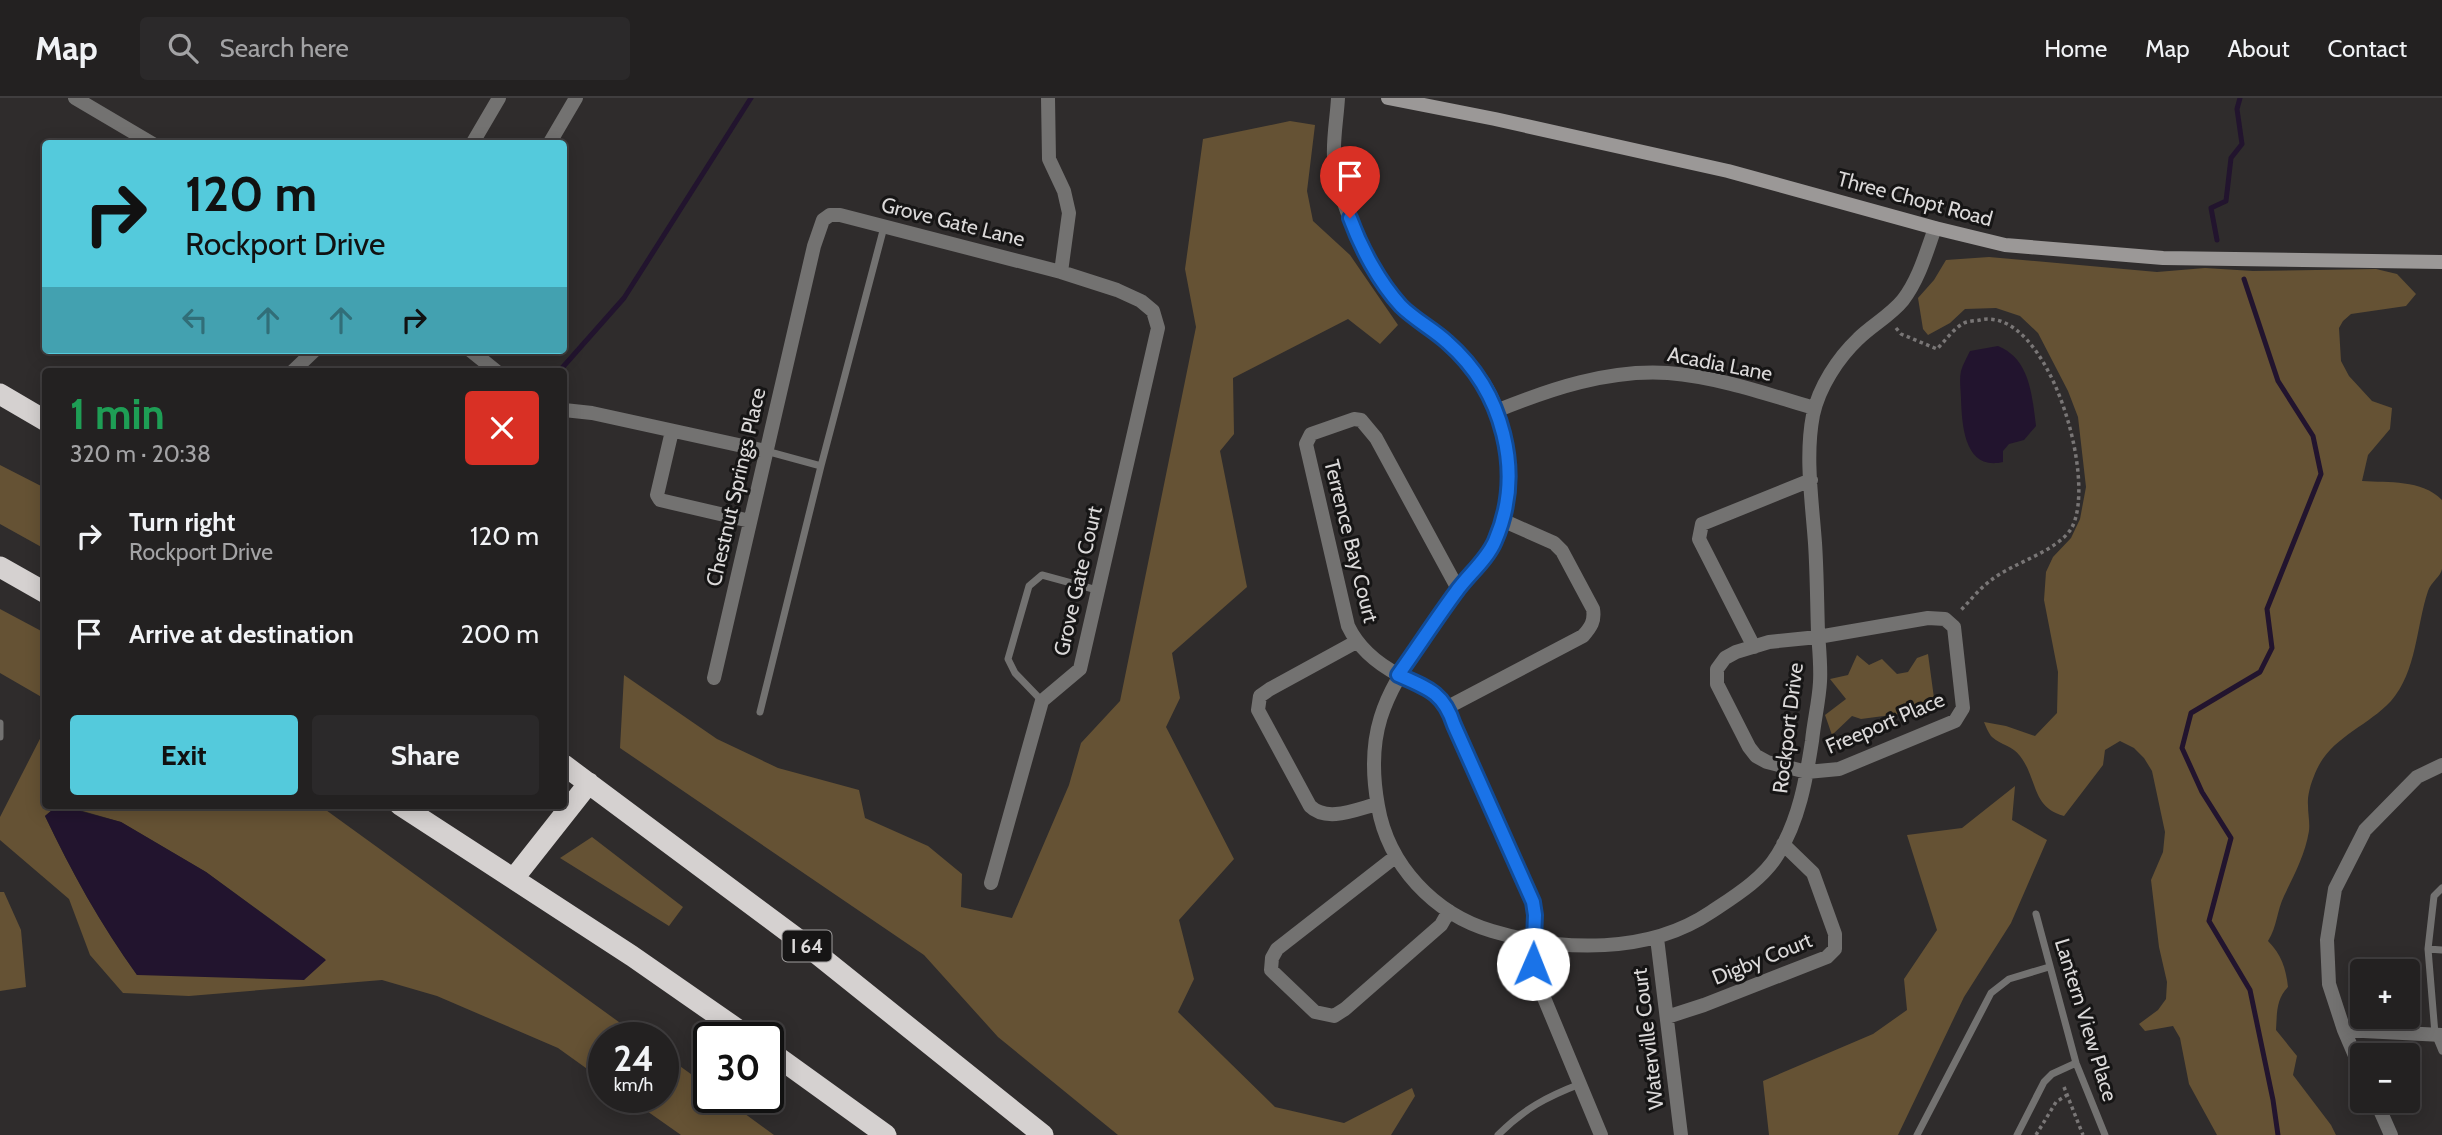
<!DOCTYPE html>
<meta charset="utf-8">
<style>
body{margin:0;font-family:Cabin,sans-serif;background:#2b292a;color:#f1f3f6;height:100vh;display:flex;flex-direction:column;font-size:26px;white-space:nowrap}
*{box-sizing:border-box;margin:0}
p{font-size:23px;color:#a3a3a5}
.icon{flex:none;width:38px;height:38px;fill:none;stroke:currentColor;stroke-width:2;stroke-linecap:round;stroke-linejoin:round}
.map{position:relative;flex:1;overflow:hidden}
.details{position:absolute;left:42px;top:270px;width:525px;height:441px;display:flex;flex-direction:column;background:#232121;border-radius:7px;box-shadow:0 4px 18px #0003,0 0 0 2px #403e3f}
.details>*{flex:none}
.guide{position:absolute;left:42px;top:42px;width:525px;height:214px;border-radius:7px;box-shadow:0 4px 18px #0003,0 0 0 2px #403e3f;background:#54cadc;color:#111;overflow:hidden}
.controls{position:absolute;left:2350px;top:861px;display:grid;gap:14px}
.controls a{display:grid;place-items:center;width:70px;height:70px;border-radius:7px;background:#232121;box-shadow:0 4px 18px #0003,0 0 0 2px #403e3f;font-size:35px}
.speed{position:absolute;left:588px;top:924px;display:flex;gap:14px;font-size:35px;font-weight:700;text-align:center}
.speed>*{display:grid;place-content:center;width:91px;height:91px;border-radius:50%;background:#232121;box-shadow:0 4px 18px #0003,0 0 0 2px #403e3f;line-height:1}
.speed small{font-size:18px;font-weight:400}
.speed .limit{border:4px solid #111;border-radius:10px;background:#fff;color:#111}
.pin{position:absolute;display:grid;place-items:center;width:60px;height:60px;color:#fff;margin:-72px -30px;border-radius:50% 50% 50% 0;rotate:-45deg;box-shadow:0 0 7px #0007}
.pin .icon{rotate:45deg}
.me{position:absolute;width:77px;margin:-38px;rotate:1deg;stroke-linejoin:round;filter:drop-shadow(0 0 5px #0008)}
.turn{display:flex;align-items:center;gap:24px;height:147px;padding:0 28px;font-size:32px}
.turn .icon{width:91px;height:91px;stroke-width:2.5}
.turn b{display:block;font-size:49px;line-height:60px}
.lanes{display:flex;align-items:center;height:66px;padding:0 28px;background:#0003;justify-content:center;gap:35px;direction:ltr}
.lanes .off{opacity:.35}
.round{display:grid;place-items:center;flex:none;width:74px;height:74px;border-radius:7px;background:#2b292a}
.headline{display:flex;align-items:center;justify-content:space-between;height:119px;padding:0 28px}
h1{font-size:42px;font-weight:700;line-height:52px;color:#1e9e55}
.button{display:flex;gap:14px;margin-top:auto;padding:14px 28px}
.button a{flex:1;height:80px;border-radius:7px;background:#54cadc;color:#111;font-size:28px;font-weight:700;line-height:80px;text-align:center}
.button a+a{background:#2b292a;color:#f1f3f6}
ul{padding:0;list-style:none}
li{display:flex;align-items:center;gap:21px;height:98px;padding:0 28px}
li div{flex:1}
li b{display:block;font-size:26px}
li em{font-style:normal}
header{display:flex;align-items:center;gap:42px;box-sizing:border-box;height:98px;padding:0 35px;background:#232121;border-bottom:2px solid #403e3f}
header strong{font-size:33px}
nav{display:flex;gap:38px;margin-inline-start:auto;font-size:24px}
.search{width:490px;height:63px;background:#2b292a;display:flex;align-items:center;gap:18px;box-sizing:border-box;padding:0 24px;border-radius:7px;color:#a3a3a5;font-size:26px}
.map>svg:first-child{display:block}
.forest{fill:#655234}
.water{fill:#22142e}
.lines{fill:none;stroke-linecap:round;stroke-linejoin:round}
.stream{stroke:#22142e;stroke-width:5}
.path{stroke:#797676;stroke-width:3.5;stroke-dasharray:3.5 3.5;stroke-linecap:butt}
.lane{stroke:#737271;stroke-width:7}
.street{stroke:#737271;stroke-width:14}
.secondary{stroke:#9b9897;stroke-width:14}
.highway{stroke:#d5d1d0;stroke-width:21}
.route-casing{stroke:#114b97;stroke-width:18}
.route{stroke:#1a73e8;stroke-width:12}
.labels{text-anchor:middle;stroke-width:6;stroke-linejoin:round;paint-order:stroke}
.shield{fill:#161515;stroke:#a09e9e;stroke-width:2}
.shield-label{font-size:19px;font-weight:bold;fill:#dbd9d9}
.street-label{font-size:21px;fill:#dbd9d9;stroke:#161515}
</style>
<header>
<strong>Map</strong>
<div class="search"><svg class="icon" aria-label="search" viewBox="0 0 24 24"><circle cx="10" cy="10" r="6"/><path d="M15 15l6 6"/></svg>Search here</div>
<nav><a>Home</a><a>Map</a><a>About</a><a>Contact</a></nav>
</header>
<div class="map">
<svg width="2442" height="1037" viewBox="0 0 2442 1037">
<rect width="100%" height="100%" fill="#2f2c2c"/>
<path class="forest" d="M 1290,23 L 1315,27 L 1307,93 L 1313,123 L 1350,157 L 1398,227 L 1380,246 L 1348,221 L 1233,280 L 1234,336 L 1220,353 L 1247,489 L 1172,555 L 1180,600 L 1166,629 L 1234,761 L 1179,822 L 1194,881 L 1178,914 L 1275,1009 L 1344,1025 L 1412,990 L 1415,998 L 1391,1037 L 1118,1037 L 998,939 L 924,857 L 620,650 L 624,577 L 717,641 L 778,670 L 859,692 L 865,720 L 928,748 L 962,776 L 961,809 L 1012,820 L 1069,687 L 1081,645 L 1120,603 L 1196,229 L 1185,171 L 1203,41 Z
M 1989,159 L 2157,174 L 2205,170 L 2253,173 L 2376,171 L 2397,176 L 2416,196 L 2406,208 L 2351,216 L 2343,223 L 2339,230 L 2341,263 L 2349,278 L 2372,303 L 2392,310 L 2390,331 L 2368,357 L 2362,383 C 2389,385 2421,381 2442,402 C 2442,421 2442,453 2442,471 C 2441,478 2431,484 2428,493 C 2416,529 2417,573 2391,603 C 2368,628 2332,639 2317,671 C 2312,682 2307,696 2308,707 C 2308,717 2310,724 2309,733 C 2305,757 2294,777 2284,798 C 2277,812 2277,829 2268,843 C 2281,856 2286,870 2288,889 C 2276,901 2277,916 2276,932 L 2297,958 L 2293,977 L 2331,1027 L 2336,1037 L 2217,1037 L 2189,986 L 2180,940 L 2173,928 L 2145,933 L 2139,926 L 2158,912 L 2166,901 L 2167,884 L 2159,849 L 2151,782 L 2163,754 L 2165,734 L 2152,673 L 2144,660 L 2134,650 L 2120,643 L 2105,652 L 2103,667 L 2064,718 C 2031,709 2038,681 2020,658 C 2013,648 2001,647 1992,639 C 1989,636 1986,629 1984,624 L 2006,628 L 2035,638 L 2057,615 L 2058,574 L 2044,502 L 2046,474 L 2053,459 L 2071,440 L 2080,421 L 2086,389 L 2078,319 L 2068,293 L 2038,235 L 2020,218 L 1996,210 L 1965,211 L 1950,225 L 1928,237 L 1923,231 L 1918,200 L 1934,182 L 1946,162 Z
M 0,367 L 45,390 L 45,451 L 0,426 Z
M 0,511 L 45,535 L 45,601 L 0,575 Z
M 1928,556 L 1934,600 L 1922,620 L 1899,616 L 1861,621 L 1852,618 L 1832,637 L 1825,617 L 1846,601 L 1830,581 L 1848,577 L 1857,557 L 1869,567 L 1882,561 L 1897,576 L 1908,574 L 1917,560 Z
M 45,631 L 46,707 L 58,707 L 45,718 C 71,773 101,827 137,877 L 325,861 L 206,774 L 121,724 L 62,707 L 319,707 L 641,940 L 604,940 L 604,983 L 558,950 L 437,898 L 382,882 L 189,898 L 123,895 L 90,857 L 69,801 L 0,742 L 0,719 Z
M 2015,688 L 2012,722 L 2047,742 L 2011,825 L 1964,899 L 1898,1037 L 1769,1037 L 1763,983 L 1873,936 L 1907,912 L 1904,881 L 1937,832 L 1907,737 L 1962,730 Z
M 592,739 L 683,809 L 669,828 L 560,760 Z
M 0,794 L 4,794 L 21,832 L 26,889 L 0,893 Z
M 663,956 L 709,989 L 709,999 L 722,999 L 774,1037 L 681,1037 L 627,999 L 663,999 Z"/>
<path class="water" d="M 1998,248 C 2030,261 2032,297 2036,328 L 2024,342 L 2009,346 L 2003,353 L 2003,364 C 1965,373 1962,329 1961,301 C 1961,293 1959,282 1961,273 C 1963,266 1967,259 1970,253 Z
M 58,707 L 121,724 L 206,774 L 326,862 L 304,882 L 137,877 C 101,827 71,773 45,718 Z"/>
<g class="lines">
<path class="stream" d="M 2217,142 L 2211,110 L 2226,103 L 2231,60 L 2242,46 L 2237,11 L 2240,0
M 2244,181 L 2278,283 L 2313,338 L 2321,376 L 2267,511 L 2272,550 L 2260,574 L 2191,615 L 2182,650 L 2202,694 L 2231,740 L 2209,823 L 2250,892 L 2273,1002 L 2278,1037
M 562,270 L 624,200 L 751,0"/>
<path class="path" d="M 1896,230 L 1901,236 L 1937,251 C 1945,243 1954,230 1964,225 C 1968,223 1975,223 1980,222 C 2048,207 2099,384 2071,431 C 2056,454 2012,465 1990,483 C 1979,491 1970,503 1960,513
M 2064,989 L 2083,1037
M 2036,1037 L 2056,1004 L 2067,997"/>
<path class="lane" d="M 766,353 L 821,368
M 1042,603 L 1015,575 L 1008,561 L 1029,488 L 1042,477 L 1097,492
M 760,614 L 821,368 L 884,129
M 0,625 L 0,639
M 2442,790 L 2434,798 L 2428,851 L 2435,936 L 2442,953
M 2036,816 L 2076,965 L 2105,1037
M 2428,851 L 2442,852
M 1498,1037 C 1524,1011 1546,999 1580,986
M 1917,1037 L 1991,895 L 2009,881 L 2049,869
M 2017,1037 L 2044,984 L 2052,976 L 2076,965"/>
<path class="street" d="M 75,0 L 153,46
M 1048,0 L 1049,61 L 1064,93 L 1069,115 L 1061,174
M 1338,0 C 1337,19 1333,40 1334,59 C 1338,106 1371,178 1404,210 C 1418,224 1436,234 1450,247 C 1461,258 1475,271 1483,284 C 1497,305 1505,335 1508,359 C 1510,387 1506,422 1493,446 C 1484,464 1468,478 1457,493 C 1445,509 1434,526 1423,542 C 1383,599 1365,637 1378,708 C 1388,767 1434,816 1492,833 C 1562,854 1649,856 1711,814 C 1735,798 1763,781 1778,756 C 1799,722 1806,682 1812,643 C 1814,623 1819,603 1820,584 C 1821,567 1819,550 1818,534 C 1817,504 1817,475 1815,445 C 1812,403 1805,358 1813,317 C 1819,289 1838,260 1858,241 C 1872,227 1890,218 1903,202 C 1919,181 1926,155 1935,130
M 472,46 L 499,0
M 549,46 L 576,0
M 470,252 L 496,273
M 293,273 L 315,252
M 564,312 L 592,315 L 766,353
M 1496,313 C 1550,291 1609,271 1668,275 C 1718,279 1767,296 1814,310
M 672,333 L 657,397 L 660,402 L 750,423
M 1458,491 L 1376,340 L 1361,322 L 1354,321 L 1311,336 L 1306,346 L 1348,528 C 1358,549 1378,566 1399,577 C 1427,593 1443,593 1454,627 L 1533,804 C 1537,830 1531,856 1537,883 L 1601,1037
M 1928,520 L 1945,521 L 1954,529 L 1963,610 L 1955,623 L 1839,671 L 1807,674 L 1767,664 L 1756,658 L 1749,649 L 1717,586 L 1717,571 L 1725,560 L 1736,554 L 1769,544 L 1818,539 Z
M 1356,544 L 1270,591 L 1260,598 L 1258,612 L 1310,708 C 1327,725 1357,711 1377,706
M 1754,549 L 1699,441 L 1702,426 L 1811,382
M 714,580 L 814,148 L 823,122 L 830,117 L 840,117 L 1061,174 L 1117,192 L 1141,203 L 1153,213 L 1158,230 L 1080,571 L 1042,603 L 991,785
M 1448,609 L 1583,538 C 1591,529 1595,523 1593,511 L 1562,453 L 1554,445 L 1502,422
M 1395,759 L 1277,851 L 1272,860 L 1271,872 L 1315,914 L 1334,918 L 1345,911 L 1441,827 L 1449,813
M 1657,840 L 1681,1037
M 1667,919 L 1704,907 L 1827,859 L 1835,851 L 1835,836 L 1813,775 L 1783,746
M 2344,932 L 2442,937
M 2362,974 L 2344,932 L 2329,886 L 2327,842 L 2335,791 L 2365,732 L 2417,679 L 2442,667
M 2376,1003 L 2391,1037"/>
<path class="secondary" d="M 1388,0 L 1495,21 L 1728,73 L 1935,130 L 2005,147 L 2163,160 L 2442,164"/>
<path class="highway" d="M 0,296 L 46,323
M 0,469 L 46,495
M 564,667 L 811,851 L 1043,1037
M 400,707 L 632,858 L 750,940
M 514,780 L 589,685
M 768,952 L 886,1037"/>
</g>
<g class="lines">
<g class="route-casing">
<path id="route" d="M 1350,120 C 1361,150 1379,184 1401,208 C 1415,222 1433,231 1447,244 C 1503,293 1525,374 1495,443 C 1487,462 1468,477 1456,494 C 1436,521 1418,549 1398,577 C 1428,590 1444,595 1454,627 L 1533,804 L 1535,817 L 1533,866"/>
</g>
<use href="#route" class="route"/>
</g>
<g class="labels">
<rect class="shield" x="782.5" y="832.5" width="49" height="31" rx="5"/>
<g class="shield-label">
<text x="807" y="855">I 64</text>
</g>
<g class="street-label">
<text transform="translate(1915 101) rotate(15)" y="7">Three Chopt Road</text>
<text transform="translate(953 124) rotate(14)" y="7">Grove Gate Lane</text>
<text transform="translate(1720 266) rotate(11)" y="7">Acadia Lane</text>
<text transform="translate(736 389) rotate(-77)" y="7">Chestnut Springs Place</text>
<text transform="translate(1351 443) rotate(76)" y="7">Terrence Bay Court</text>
<text transform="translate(1078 483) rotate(-77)" y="7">Grove Gate Court</text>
<text transform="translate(1885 625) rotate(-23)" y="7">Freeport Place</text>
<text transform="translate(1788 630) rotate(-83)" y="7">Rockport Drive</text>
<text transform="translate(1762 861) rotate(-22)" y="7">Digby Court</text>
<text transform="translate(2086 922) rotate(73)" y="7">Lantern View Place</text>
<text transform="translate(1648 941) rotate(-97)" y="7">Waterville Court</text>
</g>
</g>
</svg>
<div class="controls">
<a>+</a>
<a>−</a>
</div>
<div class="speed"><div>24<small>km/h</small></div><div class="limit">30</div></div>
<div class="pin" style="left:1350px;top:120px;background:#d93025"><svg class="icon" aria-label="arrive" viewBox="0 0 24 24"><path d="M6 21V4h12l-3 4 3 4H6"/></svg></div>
<svg class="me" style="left:1533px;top:866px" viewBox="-20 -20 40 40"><circle r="19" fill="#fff"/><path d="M0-13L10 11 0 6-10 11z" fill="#1a73e8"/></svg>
<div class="guide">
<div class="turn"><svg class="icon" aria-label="right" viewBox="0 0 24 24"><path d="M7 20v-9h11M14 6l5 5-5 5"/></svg><div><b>120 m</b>Rockport Drive</div></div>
<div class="lanes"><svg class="icon off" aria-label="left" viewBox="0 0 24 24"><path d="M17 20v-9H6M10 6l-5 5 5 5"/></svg><svg class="icon off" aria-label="ahead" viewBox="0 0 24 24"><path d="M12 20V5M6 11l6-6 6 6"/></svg><svg class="icon off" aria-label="ahead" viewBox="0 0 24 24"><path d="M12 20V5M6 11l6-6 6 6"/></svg><svg class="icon" aria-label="right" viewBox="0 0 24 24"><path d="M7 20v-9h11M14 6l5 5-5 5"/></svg></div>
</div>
<section class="details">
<div class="headline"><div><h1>1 min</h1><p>320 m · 20:38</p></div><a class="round" style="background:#d93025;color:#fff"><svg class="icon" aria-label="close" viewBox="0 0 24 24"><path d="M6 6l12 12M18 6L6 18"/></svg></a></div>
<ul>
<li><svg class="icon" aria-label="right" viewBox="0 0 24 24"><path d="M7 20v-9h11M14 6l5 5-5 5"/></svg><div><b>Turn right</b><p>Rockport Drive</p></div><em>120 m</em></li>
<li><svg class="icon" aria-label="arrive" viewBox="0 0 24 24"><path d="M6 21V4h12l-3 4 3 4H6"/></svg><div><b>Arrive at destination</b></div><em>200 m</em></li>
</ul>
<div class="button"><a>Exit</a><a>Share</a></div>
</section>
</div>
